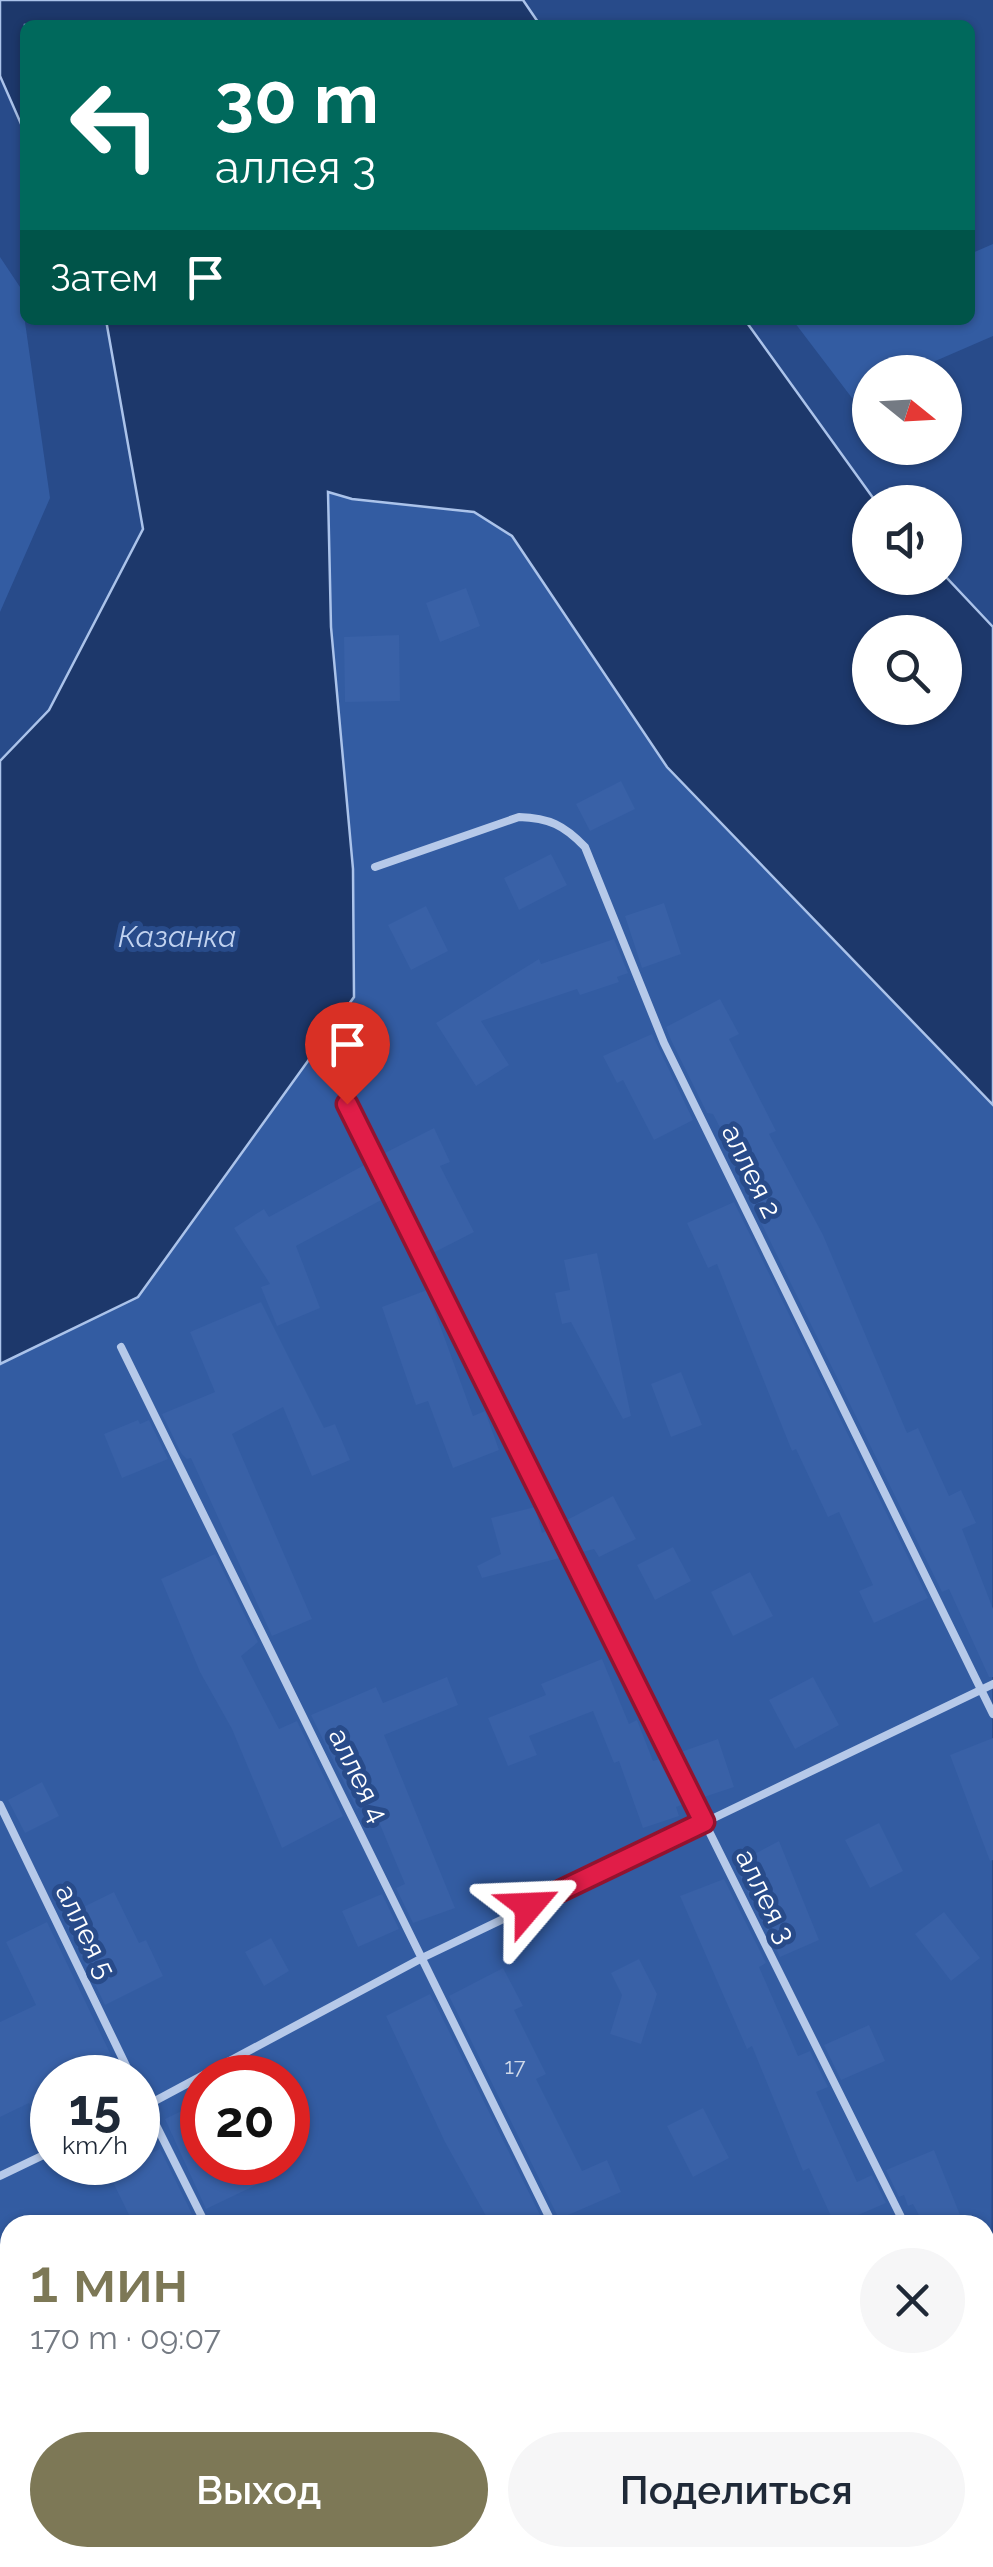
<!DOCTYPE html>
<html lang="ru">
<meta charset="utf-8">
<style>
body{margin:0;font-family:Raleway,sans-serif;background:#f6f6f7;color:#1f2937;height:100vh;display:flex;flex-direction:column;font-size:38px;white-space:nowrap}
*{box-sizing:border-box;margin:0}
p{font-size:32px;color:#747a83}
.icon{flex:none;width:55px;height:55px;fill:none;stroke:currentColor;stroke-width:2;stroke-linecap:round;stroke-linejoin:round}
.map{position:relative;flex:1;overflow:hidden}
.side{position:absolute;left:0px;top:2215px;width:995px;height:352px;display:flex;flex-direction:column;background:#fff;border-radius:30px 30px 0 0;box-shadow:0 2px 8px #0004}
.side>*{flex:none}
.top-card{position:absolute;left:20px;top:20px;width:955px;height:305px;border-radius:15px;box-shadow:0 2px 8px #0004;background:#00695c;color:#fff;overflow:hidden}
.needle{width:65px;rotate:108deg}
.tools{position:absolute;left:852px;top:355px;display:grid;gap:20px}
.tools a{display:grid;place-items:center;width:110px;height:110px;border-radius:50%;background:#fff;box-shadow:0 2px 8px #0004;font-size:50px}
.speed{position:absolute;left:30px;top:2055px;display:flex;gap:20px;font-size:50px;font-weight:700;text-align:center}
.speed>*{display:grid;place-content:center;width:130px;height:130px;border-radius:50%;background:#fff;box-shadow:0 2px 8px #0004;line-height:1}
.speed small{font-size:25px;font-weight:400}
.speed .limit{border:15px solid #d22;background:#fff;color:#111}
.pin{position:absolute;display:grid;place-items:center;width:85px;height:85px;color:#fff;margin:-102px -42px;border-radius:50% 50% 50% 0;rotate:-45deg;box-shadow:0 0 10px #0007}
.pin .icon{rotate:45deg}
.me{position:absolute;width:110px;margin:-55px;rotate:64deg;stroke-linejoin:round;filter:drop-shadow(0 0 8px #0008)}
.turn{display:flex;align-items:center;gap:35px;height:210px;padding:0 30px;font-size:45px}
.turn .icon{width:130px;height:130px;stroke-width:2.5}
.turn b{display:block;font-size:70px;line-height:85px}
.then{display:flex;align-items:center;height:95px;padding:0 30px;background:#0003;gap:20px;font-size:38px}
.round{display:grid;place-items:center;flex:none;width:105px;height:105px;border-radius:52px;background:#f6f6f7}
.summary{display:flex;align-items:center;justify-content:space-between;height:170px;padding:0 30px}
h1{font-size:60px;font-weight:600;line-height:75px;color:#7d7856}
.primary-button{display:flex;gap:20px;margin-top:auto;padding:20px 30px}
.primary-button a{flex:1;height:115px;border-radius:60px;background:#7d7856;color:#fff;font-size:40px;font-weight:600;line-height:115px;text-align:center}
.primary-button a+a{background:#f6f6f7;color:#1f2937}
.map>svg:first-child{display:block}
.green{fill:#335ca2;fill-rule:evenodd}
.water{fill:#1d386b;stroke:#abc3ea;stroke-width:2.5;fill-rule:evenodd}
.building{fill:#3961a7}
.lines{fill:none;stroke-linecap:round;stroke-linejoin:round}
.service{stroke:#b6c9e9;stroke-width:8}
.route-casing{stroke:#92132f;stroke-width:25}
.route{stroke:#e11d48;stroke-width:18}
.labels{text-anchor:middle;stroke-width:10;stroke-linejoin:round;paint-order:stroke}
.number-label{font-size:22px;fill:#ced8e9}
.street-label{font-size:28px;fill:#fff;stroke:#284b8a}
.water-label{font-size:30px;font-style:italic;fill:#c2d3f0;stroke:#284b8a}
</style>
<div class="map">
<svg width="993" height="2567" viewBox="0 0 993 2567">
<rect width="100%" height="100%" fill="#284b8a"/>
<path class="green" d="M 993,244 L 993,336 L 910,372 L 870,372 L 870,390 L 852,398 L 795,323 L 970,320 L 970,254 Z
M 0,257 L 20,287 L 50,498 L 0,612 Z
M 327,492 L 352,499 L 474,512 L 512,536 L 667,767 L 993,1105 L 991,2567 L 0,2567 L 0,1364 L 138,1297 L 354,997 L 331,627 ZM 52,2078 L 138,2078 L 138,2162 L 52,2162 ZM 202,2078 L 288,2078 L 288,2162 L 202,2162 ZM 10,2225 L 985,2225 L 985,2558 L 10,2558 Z"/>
<path class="water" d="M 0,0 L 523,0 L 540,25 L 25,25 L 25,133 L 0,76 Z
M 106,320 L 745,320 L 876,502 L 870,502 L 870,578 L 945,576 L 993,627 L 993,1105 L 667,767 L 512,536 L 474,512 L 352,499 L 328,492 L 331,627 L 353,869 L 354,997 L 138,1297 L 0,1364 L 0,761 L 49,710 L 143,529 ZM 870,632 L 945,632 L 945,708 L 870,708 Z"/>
<path class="building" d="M 466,588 L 480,626 L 440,642 L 426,603 Z
M 399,635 L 400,701 L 345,702 L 344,637 Z
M 621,781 L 635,809 L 590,831 L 576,804 Z
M 551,854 L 567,885 L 519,910 L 504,878 Z
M 664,903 L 681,954 L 642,968 L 625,916 Z
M 426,906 L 448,951 L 411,970 L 388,925 Z
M 614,939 L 628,973 L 617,977 L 619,982 L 580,995 L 577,989 L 481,1021 L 509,1065 L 476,1086 L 436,1023 L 539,959 L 541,964 Z
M 720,999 L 739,1034 L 729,1039 L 776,1131 L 769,1134 L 823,1235 L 907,1433 L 918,1428 L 949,1496 L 961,1490 L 976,1523 L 962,1529 L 993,1609 L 993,1677 L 989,1677 L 949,1589 L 942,1592 L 748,1196 L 752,1194 L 746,1178 L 713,1114 L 707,1113 L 671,1040 L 666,1027 Z
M 652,1034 L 693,1120 L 654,1140 L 623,1080 L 617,1083 L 603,1056 Z
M 434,1128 L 450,1162 L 440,1166 L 474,1232 L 431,1254 L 381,1155 Z
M 368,1163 L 385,1198 L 296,1246 L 320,1308 L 277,1326 L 261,1287 L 270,1284 L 234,1228 L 264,1209 L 269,1217 Z
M 734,1202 L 928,1598 L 874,1623 L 859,1591 L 873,1585 L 839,1512 L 828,1517 L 796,1449 L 792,1451 L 717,1264 L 708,1268 L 687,1223 Z
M 597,1253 L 631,1416 L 623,1419 L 571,1322 L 562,1324 L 555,1293 L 570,1290 L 564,1260 Z
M 427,1290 L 473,1416 L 485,1411 L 499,1450 L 453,1468 L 428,1401 L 416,1405 L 382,1307 Z
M 261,1302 L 324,1428 L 335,1424 L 350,1460 L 312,1476 L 283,1407 L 232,1434 L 312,1619 L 272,1636 L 191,1458 L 187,1459 L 181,1453 L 162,1414 L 215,1392 L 190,1332 Z
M 681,1372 L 702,1425 L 671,1437 L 651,1384 Z
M 138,1420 L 140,1424 L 149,1420 L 168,1459 L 122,1478 L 104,1434 Z
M 613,1496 L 636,1539 L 599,1557 L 594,1549 L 579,1553 L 563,1522 Z
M 535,1507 L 542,1533 L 550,1529 L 564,1557 L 482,1578 L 477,1566 L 501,1554 L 491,1518 Z
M 673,1547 L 691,1581 L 655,1600 L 637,1565 Z
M 215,1554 L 258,1642 L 241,1656 L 279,1729 L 297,1721 L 343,1816 L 282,1848 L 232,1729 L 200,1672 L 161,1579 Z
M 750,1572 L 773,1616 L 733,1636 L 711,1592 Z
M 602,1659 L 629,1724 L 637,1720 L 653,1761 L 664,1758 L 687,1803 L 676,1807 L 679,1816 L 643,1828 L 619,1761 L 614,1763 L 593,1711 L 529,1736 L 537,1755 L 508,1766 L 488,1718 L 546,1695 L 541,1684 Z
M 447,1677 L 458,1705 L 384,1735 L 455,1908 L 413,1923 L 396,1888 L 405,1884 L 376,1815 L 371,1817 L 365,1804 L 357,1809 L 311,1715 L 376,1687 L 383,1703 Z
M 813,1677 L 839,1725 L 795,1749 L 769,1700 Z
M 993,1738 L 993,1860 L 990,1861 L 950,1755 Z
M 718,1739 L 734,1787 L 701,1798 L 678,1753 Z
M 42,1782 L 59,1816 L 25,1833 L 8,1800 Z
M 879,1823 L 903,1871 L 870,1888 L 845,1840 Z
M 779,1841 L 819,1940 L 780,1957 L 739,1874 L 746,1871 L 741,1861 Z
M 724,1879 L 766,1963 L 759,1967 L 798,2056 L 810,2051 L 828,2087 L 816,2092 L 857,2182 L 872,2175 L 886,2203 L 835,2225 L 809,2168 L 803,2171 L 752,2046 L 747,2049 L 680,1896 Z
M 114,1892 L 139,1943 L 146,1940 L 163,1976 L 105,2005 L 63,1917 Z
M 382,1894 L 399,1929 L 358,1947 L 342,1911 Z
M 944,1912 L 980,1958 L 951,1981 L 915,1934 Z
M 47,1922 L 122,2078 L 52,2078 L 50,2144 L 29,2103 L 0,2117 L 0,2022 L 36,2005 L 6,1942 Z
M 271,1938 L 289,1971 L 264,1986 L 245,1952 Z
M 639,1959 L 657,1994 L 641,2044 L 610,2034 L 622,1995 L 611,1973 Z
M 503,1968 L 523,2006 L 514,2010 L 546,2074 L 536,2079 L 582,2171 L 607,2160 L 621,2192 L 559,2219 L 449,1996 Z
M 430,1994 L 435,2003 L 545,2225 L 491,2225 L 445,2142 L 386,2016 Z
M 869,2025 L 885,2061 L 841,2080 L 824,2045 Z
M 202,2101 L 202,2162 L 247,2162 L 258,2184 L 206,2209 L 165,2119 Z
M 703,2108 L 729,2158 L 693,2177 L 667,2126 Z
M 160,2149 L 193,2216 L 174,2225 L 134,2225 L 109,2174 Z
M 934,2150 L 964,2225 L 924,2225 L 913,2204 L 908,2206 L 904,2195 L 899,2197 L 886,2170 Z"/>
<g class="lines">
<path class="service" d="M 375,867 L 519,817 C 549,818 564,825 585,847 L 664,1043 L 993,1714
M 347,1104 L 905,2225
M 121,1347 L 553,2225
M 0,1805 L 132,2078
M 138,2089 L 206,2225
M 138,2110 L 424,1957 L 993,1684
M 0,2176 L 52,2151
M 985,2385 L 993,2401
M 0,2486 L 10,2506
M 35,2558 L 39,2567
M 375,2558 L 380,2567
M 713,2558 L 718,2567"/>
</g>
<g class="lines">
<g class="route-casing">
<path id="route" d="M 347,1104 L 704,1822 L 529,1906"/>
</g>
<use href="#route" class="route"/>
</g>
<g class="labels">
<g class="number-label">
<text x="515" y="2074">17</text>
</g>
<g class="street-label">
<text transform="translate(752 1171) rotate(64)" y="10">аллея 2</text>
<text transform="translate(359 1775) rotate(64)" y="10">аллея 4</text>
<text transform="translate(766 1896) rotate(64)" y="10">аллея 3</text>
<text transform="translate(86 1931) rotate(64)" y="10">аллея 5</text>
</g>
<g class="water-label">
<text x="177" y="947">Казанка</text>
</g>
</g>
</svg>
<div class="tools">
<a><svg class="needle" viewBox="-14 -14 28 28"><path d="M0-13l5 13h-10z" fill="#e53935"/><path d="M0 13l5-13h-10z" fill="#747a83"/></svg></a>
<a><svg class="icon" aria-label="sound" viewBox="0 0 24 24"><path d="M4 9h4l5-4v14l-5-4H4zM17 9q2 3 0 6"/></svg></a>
<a><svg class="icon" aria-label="search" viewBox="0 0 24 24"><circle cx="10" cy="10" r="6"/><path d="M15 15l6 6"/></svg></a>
</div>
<div class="speed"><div>15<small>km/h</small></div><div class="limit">20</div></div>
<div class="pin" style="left:347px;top:1104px;background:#d93025"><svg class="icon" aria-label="arrive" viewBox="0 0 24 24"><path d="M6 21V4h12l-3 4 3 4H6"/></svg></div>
<svg class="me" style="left:529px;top:1906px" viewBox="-20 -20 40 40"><path d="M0-17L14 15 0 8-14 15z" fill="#e11d48" stroke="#fff" stroke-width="4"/></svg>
<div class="top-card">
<div class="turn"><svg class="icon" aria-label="left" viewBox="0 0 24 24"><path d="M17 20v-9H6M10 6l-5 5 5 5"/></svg><div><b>30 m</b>аллея 3</div></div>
<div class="then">Затем<svg class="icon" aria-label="arrive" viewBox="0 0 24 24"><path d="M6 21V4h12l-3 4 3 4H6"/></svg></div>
</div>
<section class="side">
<div class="summary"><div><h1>1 мин</h1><p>170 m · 09:07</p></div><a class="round"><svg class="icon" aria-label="close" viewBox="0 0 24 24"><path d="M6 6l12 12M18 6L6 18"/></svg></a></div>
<div class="primary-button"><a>Выход</a><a>Поделиться</a></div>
</section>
</div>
